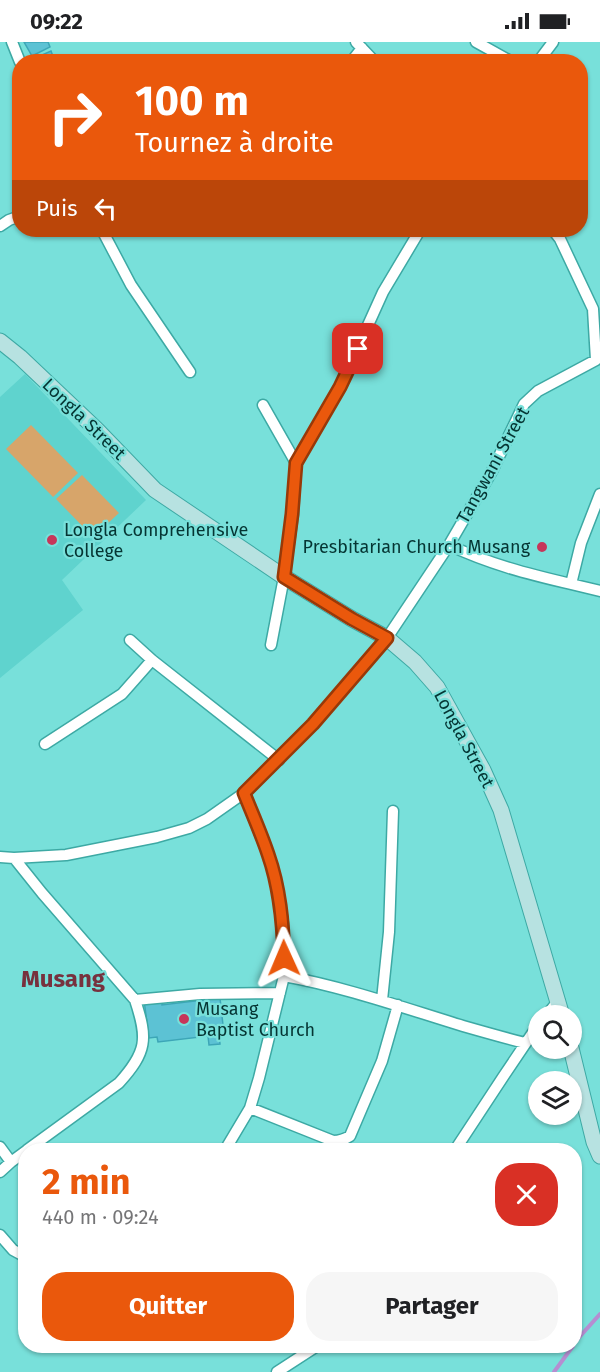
<!DOCTYPE html>
<html lang="fr">
<meta charset="utf-8">
<style>
body{margin:0;font-family:"Fira Sans",sans-serif;background:#f6f6f6;color:#202124;height:100vh;display:flex;flex-direction:column;font-size:22px;white-space:nowrap}
*{box-sizing:border-box;margin:0}
p{font-size:20px;color:#757577}
.icon{flex:none;width:33px;height:33px;fill:none;stroke:currentColor;stroke-width:2;stroke-linecap:round;stroke-linejoin:round}
.map{position:relative;flex:1;overflow:hidden}
.sheet{position:absolute;left:18px;top:1101px;width:564px;height:210px;display:flex;flex-direction:column;background:#fff;border-radius:24px;box-shadow:0 2px 4px #0004}
.sheet>*{flex:none}
.banner{position:absolute;left:12px;top:12px;width:576px;height:183px;border-radius:24px;box-shadow:0 2px 4px #0004;background:#ea580c;color:#fff;overflow:hidden}
.tools{position:absolute;left:528px;top:963px;display:grid;gap:12px}
.tools a{display:grid;place-items:center;width:54px;height:54px;border-radius:50%;background:#fff;box-shadow:0 2px 4px #0004;font-size:30px}
.pin{position:absolute;display:grid;place-items:center;width:51px;height:51px;color:#fff;margin:-26px;border-radius:12px;box-shadow:0 3px 9px #0006}
.me{position:absolute;width:66px;margin:-33px;rotate:359deg;stroke-linejoin:round;filter:drop-shadow(0 0 4px #0008)}
.turn{display:flex;align-items:center;gap:21px;height:126px;padding:0 24px;font-size:27px}
.turn .icon{width:78px;height:78px;stroke-width:2.5}
.turn b{display:block;font-size:42px;line-height:51px}
.then{display:flex;align-items:center;height:57px;padding:0 24px;background:#0003;gap:12px;font-size:22px}
.round{display:grid;place-items:center;flex:none;width:63px;height:63px;border-radius:24px;background:#f6f6f6}
.summary{display:flex;align-items:center;justify-content:space-between;height:102px;padding:0 24px}
h1{font-size:36px;font-weight:700;line-height:45px;color:#ea580c}
.primary-button{display:flex;gap:12px;margin-top:auto;padding:12px 24px}
.primary-button a{flex:1;height:69px;border-radius:24px;background:#ea580c;color:#fff;font-size:24px;font-weight:700;line-height:69px;text-align:center}
.primary-button a+a{background:#f6f6f6;color:#202124}
.status{display:flex;justify-content:space-between;align-items:center;height:42px;padding:0 30px;background:#fff;direction:ltr}
.status svg{height:16px;fill:currentColor}
.map>svg:first-child{display:block}
.built{fill:#5fd3ce}
.green{fill:#d7a56a}
.lines{fill:none;stroke-linecap:round;stroke-linejoin:round}
.stream{stroke:#b58ed1;stroke-width:4}
.building{fill:#5cc2d4;stroke:#3da6b7;stroke-width:1.5}
.minor-casing{stroke:#3da9a4;stroke-width:13}
.secondary-casing{stroke:#3da9a4;stroke-width:17}
.minor{stroke:#fff;stroke-width:10}
.secondary{stroke:#b7e2e1;stroke-width:15}
.route-casing{stroke:#983908;stroke-width:15}
.route{stroke:#ea580c;stroke-width:10}
.poi-dot{fill:#c6365a;stroke:#78e0da;stroke-width:2}
.labels{text-anchor:middle;stroke-width:4.5;stroke-linejoin:round;paint-order:stroke}
.street-label{font-size:18px;fill:#053533;stroke:#78e0da}
.poi-label{font-size:18px;fill:#053533;stroke:#78e0da;text-anchor:start}
.district-label{font-size:24px;font-weight:bold;fill:#77313e;stroke:#78e0da}
</style>
<div class="status"><b>09:22</b><svg viewBox="0 0 49 12"><path d="M0 12V9h3v3zM5 12V6h3v6zM10 12V3h3v9zM15 12V0h3v12zM26 1h20v11H26zM47 4h2v5h-2z"/></svg></div>
<div class="map">
<svg width="600" height="1330" viewBox="0 0 600 1330">
<rect width="100%" height="100%" fill="#78e0da"/>
<path class="built" d="M 25,332 L 146,458 L 62,538 L 83,568 L 0,636 L 0,355 Z"/>
<path class="green" d="M 31,383 L 78,431 L 53,455 L 6,407 Z
M 82,433 L 119,471 L 93,495 L 56,457 Z"/>
<g class="lines">
<path class="stream" d="M 574,1301 L 600,1272
M 554,1330 L 573,1304"/>
</g>
<path class="building" d="M 24,0 L 48,0 L 50,5 L 32,14 Z
M 51,9 L 55,20 L 37,20 L 35,16 Z
M 162,956 L 162,963 L 220,956 L 224,992 L 219,992 L 220,1002 L 209,1003 L 208,994 L 158,1000 L 157,995 L 149,996 L 144,958 Z"/>
<g class="lines">
<g class="minor-casing">
<path id="minor" d="M 12,0 L 20,20
M 356,0 L 375,20
M 476,0 L 512,20
M 351,20 L 362,6
M 538,20 L 553,0
M 0,184 L 9,178 L 20,174
M 102,188 L 131,243 L 190,330
M 263,363 L 296,421
M 449,503 C 489,522 528,532 571,542 L 581,501 L 600,452
M 571,542 L 600,549
M 130,598 L 152,618 L 279,718
M 271,603 L 284,535 L 293,472 L 296,421 L 340,345 L 383,250 L 420,188
M 45,702 L 122,652 L 152,618
M 0,815 L 14,816 L 66,813 L 157,795 L 189,786 L 207,777 L 244,751 L 313,682 L 387,596 L 449,503 L 492,429 L 524,362 L 538,349 L 596,318 L 593,267 L 560,197 L 553,188
M 14,816 L 42,851 L 135,958 C 148,997 147,1010 119,1041 L 27,1108
M 284,934 C 345,945 404,966 463,984 C 484,990 505,996 525,1001
M 135,958 L 200,952 L 280,951
M 382,958 L 389,890 L 393,769
M 546,974 L 559,958
M 250,1066 L 333,1099 C 340,1099 344,1098 350,1094 L 382,1019 L 398,963
M 0,1105 L 11,1120
M 225,1108 L 250,1066 L 259,1036 L 284,934 L 283,882 L 277,843 L 268,812 L 244,751
M 455,1108 L 503,1035 L 538,983
M 0,1130 L 11,1120 L 26,1109
M 0,1193 L 13,1208 L 26,1215
M 277,1330 L 317,1304"/>
</g>
<g class="secondary-casing">
<path id="secondary" d="M 0,299 L 20,315 L 97,388 L 155,448 L 284,535 L 352,577 L 387,596 L 415,620 L 437,645 L 483,728 L 501,768 L 562,974
M 571,1006 L 594,1100 L 600,1114"/>
</g>
<use href="#minor" class="minor"/>
<use href="#secondary" class="secondary"/>
</g>
<g class="lines">
<g class="route-casing">
<path id="route" d="M 284,916 C 283,881 280,846 268,812 C 261,791 252,771 244,751 L 313,682 L 387,596 L 352,577 L 284,535 L 292,472 L 296,421 L 340,345 L 358,307"/>
</g>
<use href="#route" class="route"/>
</g>
<g class="poi-dot">
<circle cx="52" cy="498" r="6"/>
<circle cx="542" cy="505" r="6"/>
<circle cx="184" cy="977" r="6"/>
</g>
<g class="labels">
<g class="street-label">
<text transform="translate(84 377) rotate(44)" y="6">Longla Street</text>
<text transform="translate(493 423) rotate(-61)" y="6">Tangwani Street</text>
<text transform="translate(464 697) rotate(62)" y="6">Longla Street</text>
</g>
<g class="poi-label">
<text x="64" y="494">Longla Comprehensive<tspan x="64" dy="21">College</tspan></text>
<text x="530" y="511" text-anchor="end">Presbitarian Church Musang</text>
<text x="196" y="973">Musang<tspan x="196" dy="21">Baptist Church</tspan></text>
</g>
<g class="district-label">
<text x="63" y="945">Musang</text>
</g>
</g>
</svg>
<div class="tools">
<a><svg class="icon" aria-label="search" viewBox="0 0 24 24"><circle cx="10" cy="10" r="6"/><path d="M15 15l6 6"/></svg></a>
<a><svg class="icon" aria-label="layers" viewBox="0 0 24 24"><path d="M12 4l9 5-9 5-9-5zM3 14l9 5 9-5"/></svg></a>
</div>
<div class="pin" style="left:358px;top:307px;background:#d93025"><svg class="icon" aria-label="arrive" viewBox="0 0 24 24"><path d="M6 21V4h12l-3 4 3 4H6"/></svg></div>
<svg class="me" style="left:284px;top:916px" viewBox="-20 -20 40 40"><path d="M0-17L14 15 0 8-14 15z" fill="#ea580c" stroke="#fff" stroke-width="4"/></svg>
<div class="banner">
<div class="turn"><svg class="icon" aria-label="right" viewBox="0 0 24 24"><path d="M7 20v-9h11M14 6l5 5-5 5"/></svg><div><b>100 m</b>Tournez à droite</div></div>
<div class="then">Puis<svg class="icon" aria-label="left" viewBox="0 0 24 24"><path d="M17 20v-9H6M10 6l-5 5 5 5"/></svg></div>
</div>
<section class="sheet">
<div class="summary"><div><h1>2 min</h1><p>440 m · 09:24</p></div><a class="round" style="background:#d93025;color:#fff"><svg class="icon" aria-label="close" viewBox="0 0 24 24"><path d="M6 6l12 12M18 6L6 18"/></svg></a></div>
<div class="primary-button"><a>Quitter</a><a>Partager</a></div>
</section>
</div>
